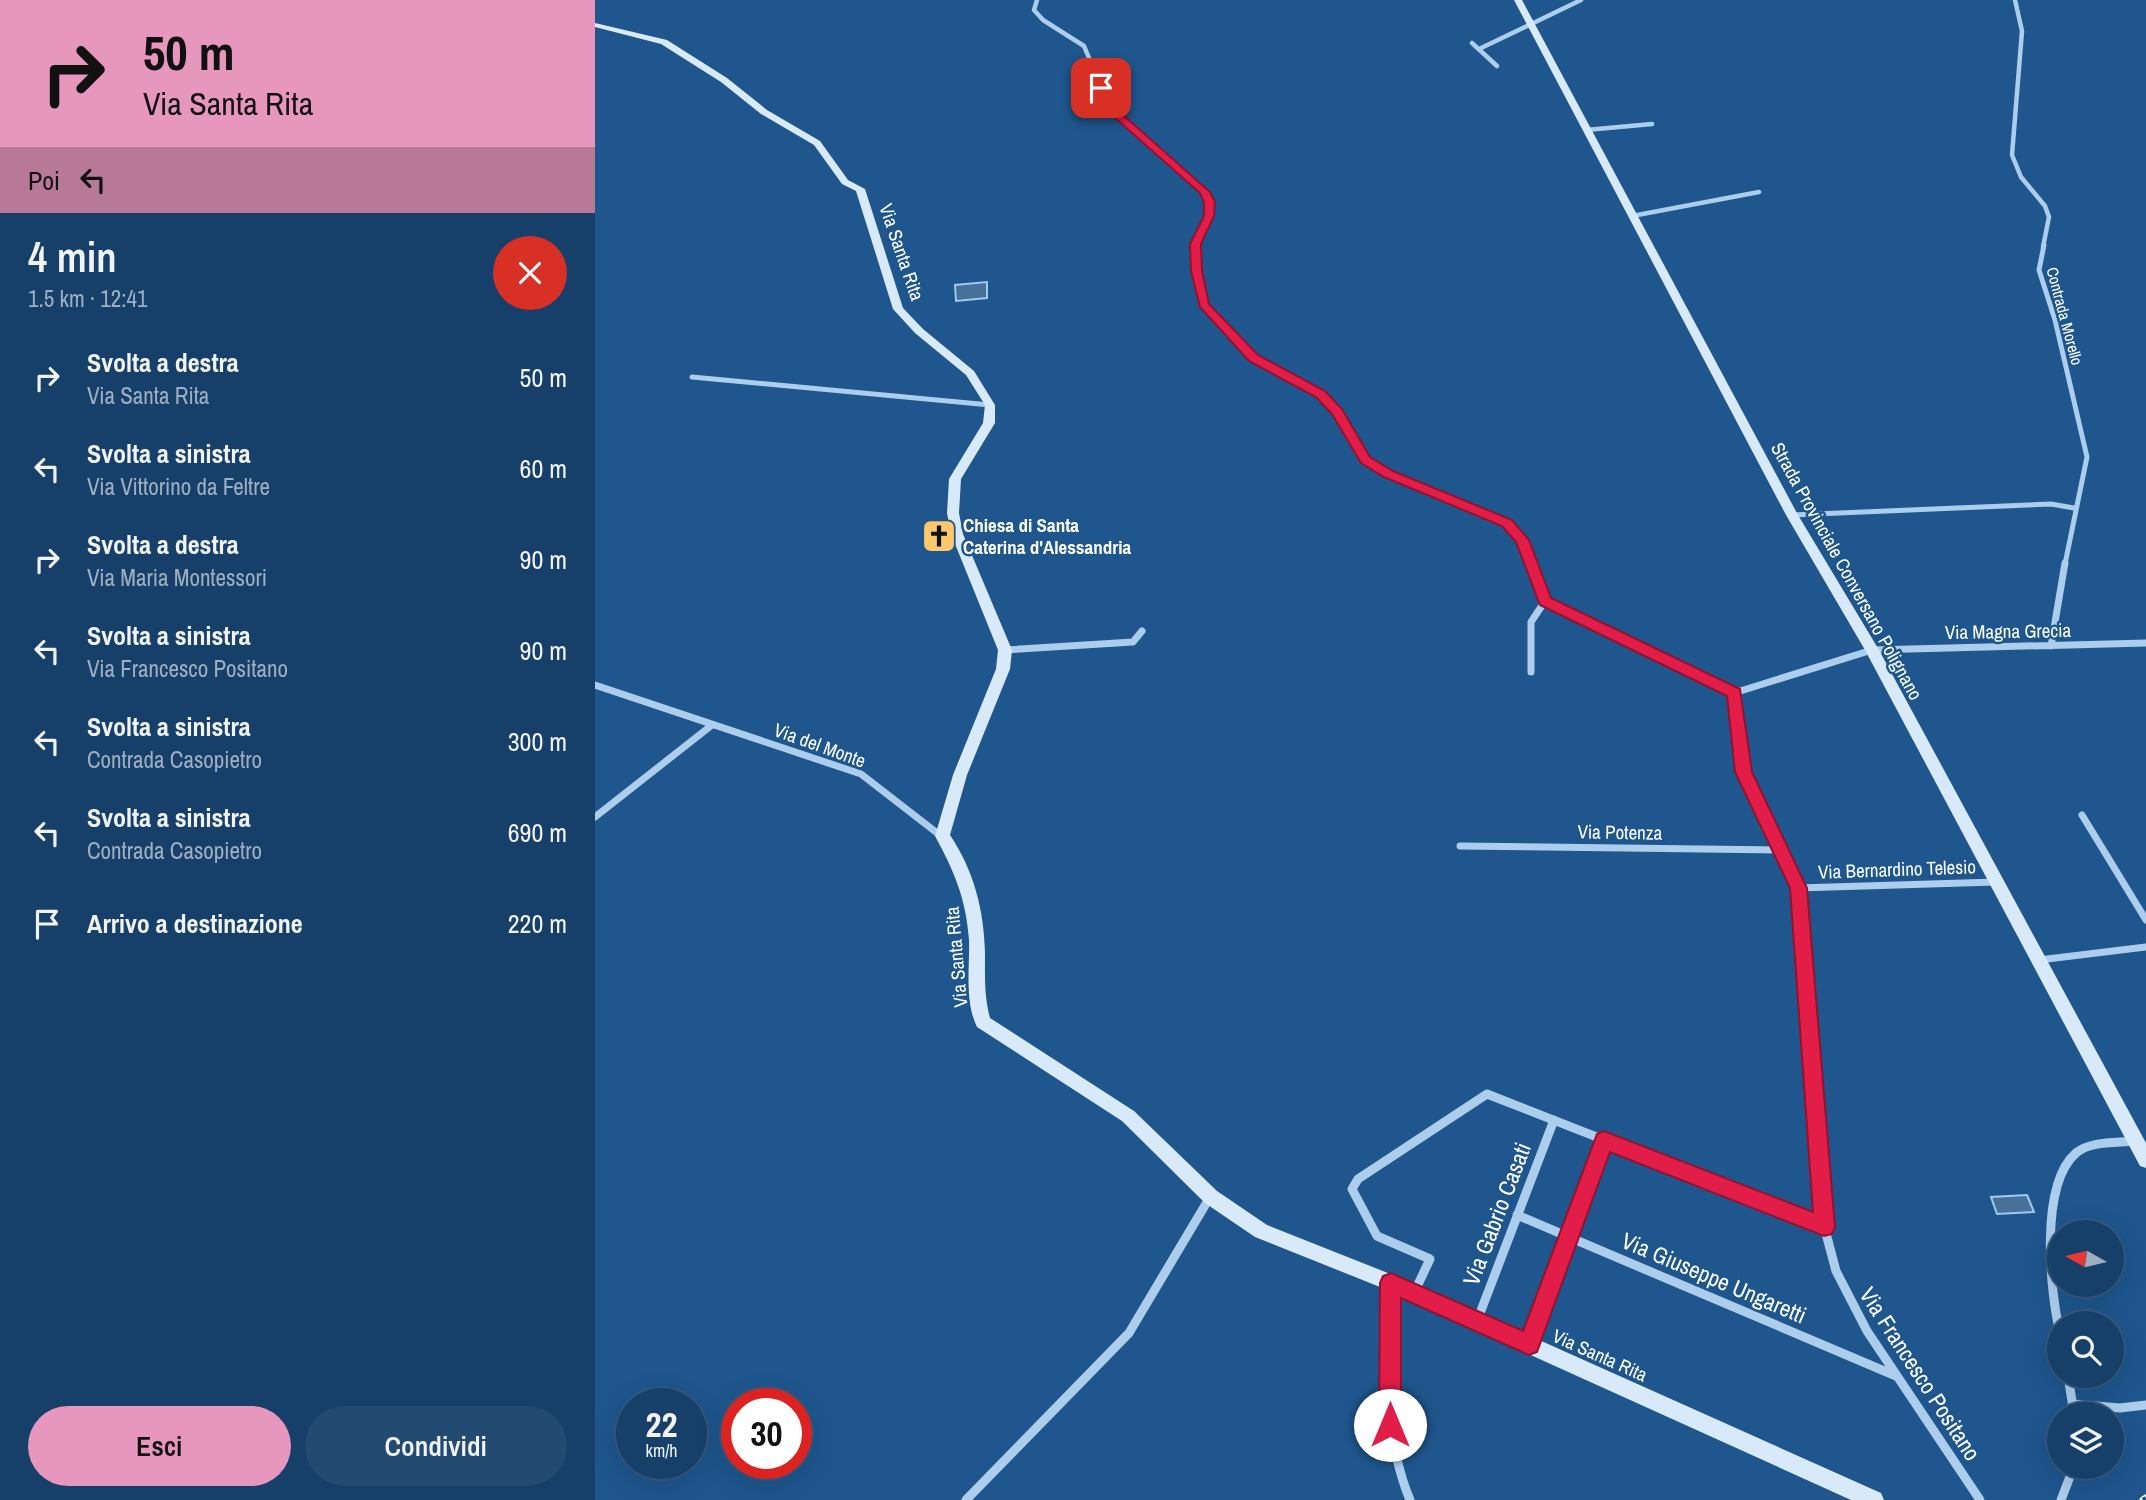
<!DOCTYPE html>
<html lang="it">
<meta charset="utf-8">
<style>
body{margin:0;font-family:"Archivo Narrow",sans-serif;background:#234b72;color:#f1f3f6;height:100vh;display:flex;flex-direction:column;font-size:26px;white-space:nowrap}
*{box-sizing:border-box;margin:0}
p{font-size:23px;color:#9eafc1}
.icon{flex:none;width:38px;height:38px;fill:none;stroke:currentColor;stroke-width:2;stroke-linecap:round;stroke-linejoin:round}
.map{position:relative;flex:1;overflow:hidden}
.side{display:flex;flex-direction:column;background:#16406a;width:595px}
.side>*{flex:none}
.guide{background:#e797bd;color:#111;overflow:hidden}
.needle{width:46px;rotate:278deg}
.buttons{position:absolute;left:1452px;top:1220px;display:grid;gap:14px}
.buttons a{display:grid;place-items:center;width:77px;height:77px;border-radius:50%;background:#16406a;box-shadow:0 7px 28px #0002,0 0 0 2px #35597e;font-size:35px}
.speed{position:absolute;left:21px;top:1388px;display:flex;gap:14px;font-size:35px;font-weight:700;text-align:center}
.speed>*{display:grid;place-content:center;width:91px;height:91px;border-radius:50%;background:#16406a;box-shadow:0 7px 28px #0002,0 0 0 2px #35597e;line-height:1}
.speed small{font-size:18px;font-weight:400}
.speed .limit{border:10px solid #d22;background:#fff;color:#111}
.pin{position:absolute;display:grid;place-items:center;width:60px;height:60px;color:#fff;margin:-30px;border-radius:14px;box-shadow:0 4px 10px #0006}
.me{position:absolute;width:77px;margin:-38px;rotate:0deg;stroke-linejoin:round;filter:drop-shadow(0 0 5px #0008)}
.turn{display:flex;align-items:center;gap:24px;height:147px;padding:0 28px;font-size:32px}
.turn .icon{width:91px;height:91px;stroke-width:2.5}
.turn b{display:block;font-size:49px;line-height:60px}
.then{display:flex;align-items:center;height:66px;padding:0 28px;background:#0003;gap:14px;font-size:26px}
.round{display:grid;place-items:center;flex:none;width:74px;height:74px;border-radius:37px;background:#234b72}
.overview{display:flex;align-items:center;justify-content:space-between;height:119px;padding:0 28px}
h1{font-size:42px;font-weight:600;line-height:52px}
.primary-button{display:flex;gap:14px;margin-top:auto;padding:14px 28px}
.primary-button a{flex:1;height:80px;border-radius:42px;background:#e797bd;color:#111;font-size:28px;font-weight:600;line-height:80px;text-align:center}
.primary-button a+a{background:#234b72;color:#f1f3f6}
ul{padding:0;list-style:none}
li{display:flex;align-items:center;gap:21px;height:91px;padding:0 28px}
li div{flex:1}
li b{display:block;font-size:26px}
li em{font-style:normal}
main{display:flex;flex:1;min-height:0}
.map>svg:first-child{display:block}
.water{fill:#487098;stroke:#9fc9ee;stroke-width:2}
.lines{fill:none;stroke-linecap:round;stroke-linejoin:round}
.street-far3{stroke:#accdec;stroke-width:4.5}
.street-far2{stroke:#accdec;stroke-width:5}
.street-far1{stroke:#accdec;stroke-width:7}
.street{stroke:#accdec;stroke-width:9}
.secondary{fill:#d8e9f9;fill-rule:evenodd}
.rail-casing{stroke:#fff;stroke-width:7}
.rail{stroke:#1e568d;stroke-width:4.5;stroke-dasharray:14;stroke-linecap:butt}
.route{fill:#e11d48;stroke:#92132f;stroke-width:2}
.labels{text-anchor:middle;stroke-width:5;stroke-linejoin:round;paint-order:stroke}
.far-street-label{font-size:16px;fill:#fff;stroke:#1e568d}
.street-label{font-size:19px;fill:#fff;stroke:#1e568d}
.poi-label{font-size:19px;font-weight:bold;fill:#fff;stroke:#1e568d;text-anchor:start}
.near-street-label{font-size:23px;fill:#fff;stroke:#1e568d}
</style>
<main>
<section class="side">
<div class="guide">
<div class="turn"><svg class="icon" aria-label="right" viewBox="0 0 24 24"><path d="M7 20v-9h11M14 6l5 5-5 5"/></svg><div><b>50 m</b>Via Santa Rita</div></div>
<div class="then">Poi<svg class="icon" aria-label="left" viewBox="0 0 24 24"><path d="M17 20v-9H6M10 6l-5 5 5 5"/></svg></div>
</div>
<div class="overview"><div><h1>4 min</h1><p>1.5 km · 12:41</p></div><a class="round" style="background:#d93025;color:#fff"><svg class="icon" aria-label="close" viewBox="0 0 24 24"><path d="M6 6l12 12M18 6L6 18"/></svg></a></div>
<ul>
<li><svg class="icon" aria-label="right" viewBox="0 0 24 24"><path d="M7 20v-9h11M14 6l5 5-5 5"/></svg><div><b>Svolta a destra</b><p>Via Santa Rita</p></div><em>50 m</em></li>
<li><svg class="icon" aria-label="left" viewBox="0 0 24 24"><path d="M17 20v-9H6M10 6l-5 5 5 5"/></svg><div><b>Svolta a sinistra</b><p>Via Vittorino da Feltre</p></div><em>60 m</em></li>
<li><svg class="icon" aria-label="right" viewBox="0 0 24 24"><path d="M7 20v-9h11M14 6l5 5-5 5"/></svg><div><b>Svolta a destra</b><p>Via Maria Montessori</p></div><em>90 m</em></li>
<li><svg class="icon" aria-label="left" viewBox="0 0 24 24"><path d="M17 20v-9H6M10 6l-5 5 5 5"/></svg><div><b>Svolta a sinistra</b><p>Via Francesco Positano</p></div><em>90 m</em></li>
<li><svg class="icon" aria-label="left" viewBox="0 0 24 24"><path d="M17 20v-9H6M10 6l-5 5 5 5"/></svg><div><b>Svolta a sinistra</b><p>Contrada Casopietro</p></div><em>300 m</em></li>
<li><svg class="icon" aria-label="left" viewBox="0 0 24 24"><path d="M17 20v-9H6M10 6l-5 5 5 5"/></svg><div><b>Svolta a sinistra</b><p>Contrada Casopietro</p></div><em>690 m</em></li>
<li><svg class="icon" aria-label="arrive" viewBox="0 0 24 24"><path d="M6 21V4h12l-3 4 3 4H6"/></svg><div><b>Arrivo a destinazione</b></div><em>220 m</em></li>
</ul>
<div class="primary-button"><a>Esci</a><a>Condividi</a></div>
</section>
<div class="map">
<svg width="1551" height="1500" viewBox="0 0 1551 1500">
<rect width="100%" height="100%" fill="#1e568d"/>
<path class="water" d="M 392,282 L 392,298 L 361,301 L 360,285 Z
M 1432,1195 L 1439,1212 L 1402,1214 L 1396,1197 Z"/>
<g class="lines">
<path class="street-far3" d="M 442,0 L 439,10 L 448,20 L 489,46 L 515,108 L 610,192 L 614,216 L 601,247
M 1420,0 L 1427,31 L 1417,155 L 1426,177 L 1450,206 L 1454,217 L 1448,247
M 877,43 L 902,66
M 884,49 L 986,0
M 991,130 L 1057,124
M 1037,216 L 1164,192"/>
<path class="street-far2" d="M 601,245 L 601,271 L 609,305 L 658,358 L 725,394 L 743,412 L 770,460 L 793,474 L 912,523 L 927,540 L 936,564
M 1449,245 L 1444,270 L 1460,320 L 1492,457 L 1470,564
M 97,377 L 395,405
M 1197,515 L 1456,504 L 1479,508"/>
<path class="street-far1" d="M 935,563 L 950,601 L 1139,693 L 1277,650 L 1551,643
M 1456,646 L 1470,563
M 410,650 L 538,642 L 547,631
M 936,672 L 936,622 L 950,601
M 0,685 L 266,774 L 346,836
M 1139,693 L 1148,772 L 1203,888 L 1210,973
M 1487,815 L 1551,920
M 0,817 L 117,725
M 865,846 L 1185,850
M 1203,888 L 1401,882
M 1444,960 L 1551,947"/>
<path class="street" d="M 1209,972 L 1229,1226 L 1241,1271 L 1272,1331 L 1385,1500
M 922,1215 L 1301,1376
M 796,1284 C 794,1358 786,1430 815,1500
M 819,1293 L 835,1259 L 782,1236 L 757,1189 L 763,1179 L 892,1094 L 1229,1226
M 882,1321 L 959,1120
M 1465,1333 C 1455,1291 1444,1185 1481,1153 C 1495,1141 1521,1143 1539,1141
M 934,1344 L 1009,1140
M 1473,1376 L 1479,1414
M 1478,1404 L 1525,1408 L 1551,1405
M 371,1500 L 534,1333 L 615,1197
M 1466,1500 L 1479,1466"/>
<path class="secondary" d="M 919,0 L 927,0 L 1203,515 L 1284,650 L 1551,1143 L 1551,1168 L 1545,1166 L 1270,650 L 1191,515 Z
M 0,23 L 72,40 L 132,78 L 172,110 L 225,141 L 253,180 L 270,189 L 308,308 L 328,329 L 379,371 L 400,405 L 400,423 L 366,479 L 364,513 L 368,534 L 417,650 L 415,669 L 372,775 L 355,835 C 379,871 389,910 390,953 C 390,975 389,996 395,1018 L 539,1111 L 622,1191 L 672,1225 L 803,1277 L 1286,1493 L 1289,1500 L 1256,1500 L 790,1289 L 660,1237 L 610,1203 L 527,1121 L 382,1027 C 369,1000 375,968 374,940 C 371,898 359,871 340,836 L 358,775 L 401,669 L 403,650 L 356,534 L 352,513 L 354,479 L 388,423 L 390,405 L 371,375 L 320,333 L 298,309 L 261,191 L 247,184 L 219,145 L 166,114 L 126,82 L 66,44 L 0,27 Z"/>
<g class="rail-casing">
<path id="rail" d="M 1548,1500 L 1551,1498"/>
</g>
<use href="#rail" class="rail"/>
</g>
<path class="route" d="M 503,86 L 510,86 L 519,107 L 615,192 L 620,202 L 619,216 L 606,244 L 607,271 L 614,304 L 663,355 L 730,391 L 747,409 L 775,457 L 798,471 L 917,520 L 934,540 L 956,598 L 1145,689 L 1157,772 L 1212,888 L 1240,1227 L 1237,1234 L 1229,1236 L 1015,1152 L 942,1352 L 934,1355 L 806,1298 L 806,1425 L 803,1433 L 795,1436 L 787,1433 L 784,1425 L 785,1283 L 788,1276 L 796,1273 L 928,1331 L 1002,1134 L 1009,1131 L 1218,1212 L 1195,888 L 1140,772 L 1132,696 L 945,605 L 921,542 L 907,526 L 789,477 L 766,463 L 737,414 L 721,397 L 654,361 L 605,307 L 596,271 L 595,244 L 609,216 L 609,202 L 605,193 L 511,110 Z"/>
<defs>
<g id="church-square" transform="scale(1.75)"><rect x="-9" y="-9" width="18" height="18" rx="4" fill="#fbc86b" stroke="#1e568d"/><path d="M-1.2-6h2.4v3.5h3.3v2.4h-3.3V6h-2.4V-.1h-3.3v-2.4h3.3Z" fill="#111"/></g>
</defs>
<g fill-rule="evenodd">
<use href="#church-square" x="344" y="536"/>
</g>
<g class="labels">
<g class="far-street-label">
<text transform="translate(1470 316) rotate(75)" y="6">Contrada Morello</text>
</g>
<g class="street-label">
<text transform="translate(307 252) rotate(71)" y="7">Via Santa Rita</text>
<text transform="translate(1252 571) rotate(61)" y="7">Strada Provinciale Conversano Polignano</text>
<text transform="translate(1413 631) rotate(-1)" y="7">Via Magna Grecia</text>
<text transform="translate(225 745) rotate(20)" y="7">Via del Monte</text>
<text transform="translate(1025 832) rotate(1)" y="7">Via Potenza</text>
<text transform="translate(1302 869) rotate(-2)" y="7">Via Bernardino Telesio</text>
<text transform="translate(361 957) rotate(-95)" y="7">Via Santa Rita</text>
<text transform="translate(1005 1355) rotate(24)" y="7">Via Santa Rita</text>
</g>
<g class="poi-label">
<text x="368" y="532">Chiesa di Santa<tspan x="368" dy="22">Caterina d'Alessandria</tspan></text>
</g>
<g class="near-street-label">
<text transform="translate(902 1214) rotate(-69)" y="8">Via Gabrio Casati</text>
<text transform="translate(1119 1278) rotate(23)" y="8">Via Giuseppe Ungaretti</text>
<text transform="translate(1325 1374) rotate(57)" y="8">Via Francesco Positano</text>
</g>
</g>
</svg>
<div class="buttons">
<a><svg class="needle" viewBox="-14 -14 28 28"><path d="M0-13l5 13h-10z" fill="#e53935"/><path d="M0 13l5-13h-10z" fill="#9eafc1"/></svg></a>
<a><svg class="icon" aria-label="search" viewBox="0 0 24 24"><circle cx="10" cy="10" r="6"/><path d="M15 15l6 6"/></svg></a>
<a><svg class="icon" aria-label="layers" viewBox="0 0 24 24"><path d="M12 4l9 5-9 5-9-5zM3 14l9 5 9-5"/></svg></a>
</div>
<div class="speed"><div>22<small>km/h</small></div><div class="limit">30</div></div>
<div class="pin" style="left:506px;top:88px;background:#d93025"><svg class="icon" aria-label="arrive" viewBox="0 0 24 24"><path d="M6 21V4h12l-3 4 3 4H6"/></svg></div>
<svg class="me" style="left:795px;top:1425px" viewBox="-20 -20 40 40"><circle r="19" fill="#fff"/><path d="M0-13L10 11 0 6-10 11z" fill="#e11d48"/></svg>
</div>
</main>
